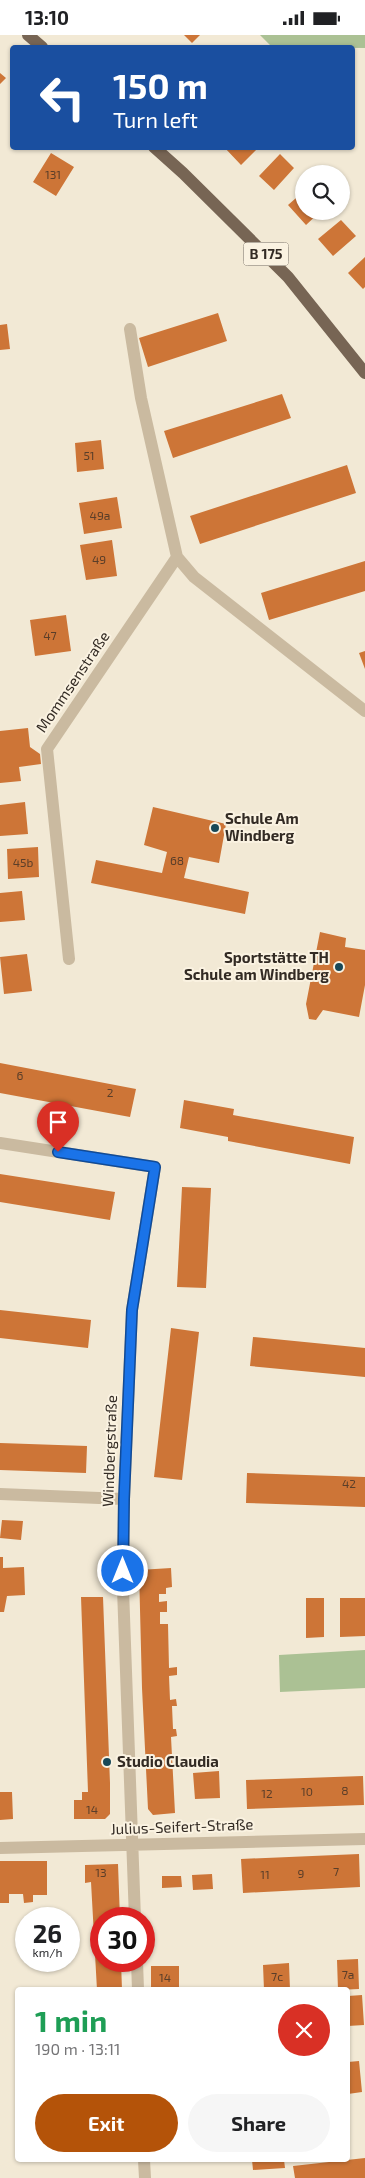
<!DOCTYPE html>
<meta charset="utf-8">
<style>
body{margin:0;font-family:"Exo 2",sans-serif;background:#f6f6f6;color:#202124;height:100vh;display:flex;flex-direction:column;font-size:19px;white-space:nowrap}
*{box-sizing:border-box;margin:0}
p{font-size:16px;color:#757577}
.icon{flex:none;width:28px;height:28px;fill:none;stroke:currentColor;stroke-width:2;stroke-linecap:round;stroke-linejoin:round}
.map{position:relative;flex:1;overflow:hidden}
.drawer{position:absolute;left:15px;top:1952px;width:335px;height:175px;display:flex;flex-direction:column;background:#fff;border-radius:5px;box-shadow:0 1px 4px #0004}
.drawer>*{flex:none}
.banner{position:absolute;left:10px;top:10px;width:345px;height:105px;border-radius:5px;box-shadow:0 1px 4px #0004;background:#1a4fa0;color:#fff;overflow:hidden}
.controls{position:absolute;left:295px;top:130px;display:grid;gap:10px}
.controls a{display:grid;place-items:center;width:55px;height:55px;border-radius:50%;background:#fff;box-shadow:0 1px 4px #0004;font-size:25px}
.speed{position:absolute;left:15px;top:1872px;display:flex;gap:10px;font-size:25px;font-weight:700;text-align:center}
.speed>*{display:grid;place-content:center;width:65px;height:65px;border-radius:50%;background:#fff;box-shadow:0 1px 4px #0004;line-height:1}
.speed small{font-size:12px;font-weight:400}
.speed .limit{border:8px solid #d22;background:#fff;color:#111}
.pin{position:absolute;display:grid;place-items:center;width:42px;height:42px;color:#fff;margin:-51px -21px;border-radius:50% 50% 50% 0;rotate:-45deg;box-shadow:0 0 5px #0007}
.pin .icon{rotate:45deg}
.me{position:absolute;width:55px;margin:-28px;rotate:0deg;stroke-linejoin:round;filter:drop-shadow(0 0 4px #0008)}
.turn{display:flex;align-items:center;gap:18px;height:105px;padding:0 20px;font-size:22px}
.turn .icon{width:65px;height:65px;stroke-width:2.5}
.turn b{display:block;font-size:35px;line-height:42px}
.round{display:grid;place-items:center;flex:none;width:52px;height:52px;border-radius:26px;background:#f6f6f6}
.headline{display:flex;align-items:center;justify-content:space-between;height:85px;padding:0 20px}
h1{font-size:30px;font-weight:700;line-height:38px;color:#1e9e55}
.primary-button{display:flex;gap:10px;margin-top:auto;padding:10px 20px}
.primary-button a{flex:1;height:58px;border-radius:30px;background:#b45309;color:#fff;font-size:20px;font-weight:700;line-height:58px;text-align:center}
.primary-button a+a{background:#f6f6f6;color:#202124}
.status{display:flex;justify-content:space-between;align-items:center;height:35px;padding:0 25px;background:#fff;direction:ltr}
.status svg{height:14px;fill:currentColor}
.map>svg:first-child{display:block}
.green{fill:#abc194}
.building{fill:#cd7537}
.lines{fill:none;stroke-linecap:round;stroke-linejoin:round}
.street{stroke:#cabaa0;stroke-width:12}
.primary{stroke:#776554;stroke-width:12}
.route-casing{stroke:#114b97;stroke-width:12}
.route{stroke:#1a73e8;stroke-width:9}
.poi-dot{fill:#184857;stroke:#faf2e1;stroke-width:2}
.labels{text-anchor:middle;stroke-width:4;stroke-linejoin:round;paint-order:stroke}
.number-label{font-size:12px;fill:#5a3e29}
.shield{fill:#faf2e1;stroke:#6f675d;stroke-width:1}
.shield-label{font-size:14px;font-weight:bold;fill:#332b24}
.street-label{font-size:15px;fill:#332b24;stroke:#faf2e1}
.poi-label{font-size:15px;font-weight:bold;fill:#332b24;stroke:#faf2e1;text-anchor:start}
</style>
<div class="status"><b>13:10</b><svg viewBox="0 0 49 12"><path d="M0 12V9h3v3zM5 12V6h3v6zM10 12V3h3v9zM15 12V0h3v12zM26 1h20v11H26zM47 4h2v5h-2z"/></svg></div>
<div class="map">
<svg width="365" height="2143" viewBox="0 0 365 2143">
<rect width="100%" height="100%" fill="#f2e9d5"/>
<path class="green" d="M 260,0 L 365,0 L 365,13 L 272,12 Z
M 365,1615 L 365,1653 L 280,1657 L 279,1620 Z"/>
<path class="building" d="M 184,0 L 200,0 L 192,8 Z
M 0,38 L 6,43 L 0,49 Z
M 224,112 L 259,112 L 241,130 Z
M 51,118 L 74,132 L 56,161 L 33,147 Z
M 280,119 L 294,133 L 274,155 L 259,141 Z
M 304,156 L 304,176 L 321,176 L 306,190 L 288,170 Z
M 341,185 L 356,201 L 333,221 L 318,204 Z
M 365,222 L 365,252 L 363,254 L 348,238 Z
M 218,278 L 227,306 L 148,332 L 139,303 Z
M 7,289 L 10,314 L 0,315 L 0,290 Z
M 282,359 L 291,383 L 173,423 L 164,396 Z
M 101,405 L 104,434 L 77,437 L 75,408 Z
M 347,430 L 356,458 L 200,509 L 190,481 Z
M 117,462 L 122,493 L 84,499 L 79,468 Z
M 112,505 L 117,541 L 86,545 L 80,510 Z
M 365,526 L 365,556 L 269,585 L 261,558 Z
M 66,580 L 71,616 L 35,621 L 30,585 Z
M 365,616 L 365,634 L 359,618 Z
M 28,693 L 30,712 L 40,719 L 41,729 L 19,732 L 21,746 L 0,748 L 0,696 Z
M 25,767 L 28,799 L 0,801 L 0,770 Z
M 153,772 L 226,789 L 219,828 L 189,822 L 184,843 L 249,857 L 245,879 L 91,848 L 96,825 L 162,838 L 167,817 L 144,810 Z
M 38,812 L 39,842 L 8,844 L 7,814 Z
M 22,856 L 25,885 L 0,887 L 0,858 Z
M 320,897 L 346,903 L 345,912 L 365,915 L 365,950 L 359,982 L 323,975 L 316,985 L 309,984 L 306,969 Z
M 27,919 L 32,956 L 4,959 L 0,922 Z
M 0,1028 L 136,1054 L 130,1082 L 0,1058 Z
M 184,1065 L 234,1074 L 233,1080 L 354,1102 L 350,1129 L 228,1106 L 228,1102 L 180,1093 Z
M 0,1139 L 115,1157 L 110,1185 L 0,1167 Z
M 182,1152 L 211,1153 L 206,1253 L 177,1252 Z
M 0,1275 L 91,1285 L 88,1313 L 0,1303 Z
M 171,1293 L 199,1297 L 182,1445 L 154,1442 Z
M 253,1302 L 365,1313 L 365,1342 L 250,1331 Z
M 0,1408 L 87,1411 L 86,1438 L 0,1435 Z
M 247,1438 L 365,1442 L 365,1472 L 246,1468 Z
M 2,1485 L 23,1486 L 21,1505 L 0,1503 Z
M 0,1522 L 3,1522 L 3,1533 L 24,1532 L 25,1560 L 7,1561 L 4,1577 L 0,1577 Z
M 171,1533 L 172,1552 L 166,1553 L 166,1559 L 159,1559 L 159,1567 L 167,1566 L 167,1577 L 160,1577 L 160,1589 L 168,1589 L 169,1633 L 177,1632 L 177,1640 L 169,1641 L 170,1665 L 176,1664 L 177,1671 L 172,1671 L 173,1694 L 176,1694 L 177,1701 L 171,1702 L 175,1778 L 153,1780 L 148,1774 L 142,1653 L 139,1535 Z
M 81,1562 L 103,1562 L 110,1748 L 110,1779 L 105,1784 L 74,1784 L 74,1765 L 82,1765 L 82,1757 L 88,1757 Z
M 306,1563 L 324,1563 L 324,1602 L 306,1603 Z
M 340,1563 L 365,1563 L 365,1601 L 340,1602 Z
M 219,1736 L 220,1763 L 195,1764 L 193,1738 Z
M 363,1741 L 364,1770 L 247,1774 L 246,1745 Z
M 0,1757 L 12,1757 L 13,1784 L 0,1785 Z
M 359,1819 L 360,1852 L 243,1858 L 241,1824 Z
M 0,1826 L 47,1826 L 47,1860 L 33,1860 L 33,1867 L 24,1868 L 23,1859 L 9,1859 L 9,1868 L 0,1868 Z
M 118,1829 L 120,1884 L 101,1884 L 101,1926 L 121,1926 L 122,1955 L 97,1955 L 91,1847 L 85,1848 L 85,1830 Z
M 212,1839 L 213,1854 L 193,1855 L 192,1840 Z
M 162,1841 L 181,1841 L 182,1852 L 162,1853 Z
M 358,1924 L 359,1954 L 338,1955 L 337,1925 Z
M 289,1928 L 290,1955 L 264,1955 L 263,1930 Z
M 151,1931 L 179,1931 L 179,1955 L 151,1955 Z
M 362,1960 L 364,1990 L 348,1991 L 348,1961 Z
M 359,2026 L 362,2057 L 348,2059 L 348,2027 Z
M 365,2123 L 365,2143 L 295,2143 L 293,2131 Z
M 252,2125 L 284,2125 L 285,2133 L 253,2135 Z"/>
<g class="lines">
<path class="street" d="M 130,294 L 141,363 L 177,522 L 194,542 L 365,676
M 69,924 L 47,714 L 177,522
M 0,1108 L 155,1132 L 132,1275 L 124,1464 L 123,1554 L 135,1884
M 0,1459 L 124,1464
M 0,1813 L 365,1804
M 137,1926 L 138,1955
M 144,2125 L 145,2143"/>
<path class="primary" d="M 28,0 L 42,12
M 154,112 L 183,138 L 288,242 L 365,338"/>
</g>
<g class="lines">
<g class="route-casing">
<path id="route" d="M 58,1117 L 155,1132 L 132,1275 L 124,1464 L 123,1536"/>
</g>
<use href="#route" class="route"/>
</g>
<g class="poi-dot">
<circle cx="215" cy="793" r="5"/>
<circle cx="339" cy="932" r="5"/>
<circle cx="107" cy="1727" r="5"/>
</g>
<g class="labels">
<g class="number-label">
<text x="53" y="144">131</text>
<text x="89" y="425">51</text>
<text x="100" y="485">49a</text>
<text x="99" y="529">49</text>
<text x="50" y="605">47</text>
<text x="177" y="830">68</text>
<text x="23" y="832">45b</text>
<text x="20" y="1045">6</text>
<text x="110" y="1062">2</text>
<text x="349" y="1453">42</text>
<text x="345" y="1760">8</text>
<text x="307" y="1761">10</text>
<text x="267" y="1763">12</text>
<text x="92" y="1779">14</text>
<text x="336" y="1841">7</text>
<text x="101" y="1842">13</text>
<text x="301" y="1843">9</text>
<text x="265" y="1844">11</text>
<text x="348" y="1944">7a</text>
<text x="277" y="1946">7c</text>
<text x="165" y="1947">14</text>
</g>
<rect class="shield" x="243.5" y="207.5" width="45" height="23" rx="4"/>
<g class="shield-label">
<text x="266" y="224">B 175</text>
</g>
<g class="street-label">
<text transform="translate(73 647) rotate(-56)" y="5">Mommsenstraße</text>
<text transform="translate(110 1416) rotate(-88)" y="5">Windbergstraße</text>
<text transform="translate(182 1792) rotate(-2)" y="5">Julius-Seifert-Straße</text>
</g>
<g class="poi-label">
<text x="225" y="789">Schule Am<tspan x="225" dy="17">Windberg</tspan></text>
<text x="329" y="928" text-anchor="end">Sportstätte TH<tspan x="329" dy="17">Schule am Windberg</tspan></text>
<text x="117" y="1732">Studio Claudia</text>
</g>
</g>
</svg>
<div class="controls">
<a><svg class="icon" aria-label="search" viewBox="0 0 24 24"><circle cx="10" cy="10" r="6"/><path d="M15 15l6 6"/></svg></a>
</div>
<div class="speed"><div>26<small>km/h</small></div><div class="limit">30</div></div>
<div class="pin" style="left:58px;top:1117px;background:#d93025"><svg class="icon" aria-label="arrive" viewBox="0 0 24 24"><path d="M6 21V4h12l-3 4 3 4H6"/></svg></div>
<svg class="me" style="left:123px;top:1536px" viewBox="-20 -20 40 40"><circle r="17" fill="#1a73e8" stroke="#fff" stroke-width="3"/><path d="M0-11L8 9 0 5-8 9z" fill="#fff"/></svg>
<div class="banner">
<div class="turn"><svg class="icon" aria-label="left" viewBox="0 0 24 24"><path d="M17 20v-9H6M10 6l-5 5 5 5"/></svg><div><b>150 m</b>Turn left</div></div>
</div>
<section class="drawer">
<div class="headline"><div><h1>1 min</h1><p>190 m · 13:11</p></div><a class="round" style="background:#d93025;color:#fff"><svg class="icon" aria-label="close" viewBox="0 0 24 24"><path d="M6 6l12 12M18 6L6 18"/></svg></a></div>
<div class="primary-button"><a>Exit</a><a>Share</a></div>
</section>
</div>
